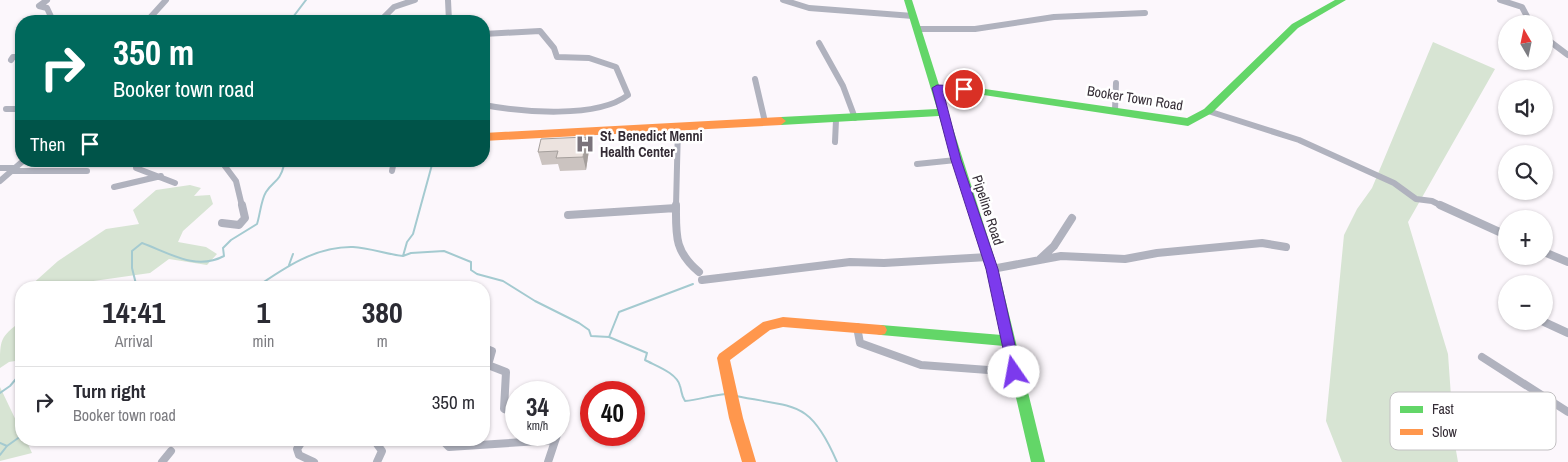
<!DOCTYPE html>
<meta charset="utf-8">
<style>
body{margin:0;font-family:"Archivo Narrow",sans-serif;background:#f7f7f7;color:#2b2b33;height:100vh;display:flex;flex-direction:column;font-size:19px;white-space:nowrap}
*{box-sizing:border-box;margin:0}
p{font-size:16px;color:#7c7c81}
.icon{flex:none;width:28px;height:28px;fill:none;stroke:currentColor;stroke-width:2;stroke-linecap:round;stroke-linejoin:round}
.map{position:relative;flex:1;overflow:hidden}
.side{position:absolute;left:15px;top:281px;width:475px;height:165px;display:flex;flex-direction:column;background:#fff;border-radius:20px;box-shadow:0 1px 4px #0004}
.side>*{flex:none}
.top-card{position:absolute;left:15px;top:15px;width:475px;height:152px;border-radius:20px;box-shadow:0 1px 4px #0004;background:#00695c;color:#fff;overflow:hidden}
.needle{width:32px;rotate:351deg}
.buttons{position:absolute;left:1498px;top:15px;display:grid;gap:10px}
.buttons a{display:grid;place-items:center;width:55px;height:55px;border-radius:50%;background:#fff;box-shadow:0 1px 4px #0004;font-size:25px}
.speed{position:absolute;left:505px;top:381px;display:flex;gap:10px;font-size:25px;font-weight:700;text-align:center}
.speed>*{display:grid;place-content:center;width:65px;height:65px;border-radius:50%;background:#fff;box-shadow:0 1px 4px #0004;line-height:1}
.speed small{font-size:12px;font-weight:400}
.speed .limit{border:8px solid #d22;background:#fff;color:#111}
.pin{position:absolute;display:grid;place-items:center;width:42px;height:42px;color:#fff;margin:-21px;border:2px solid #fff;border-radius:50%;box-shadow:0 1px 5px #0007}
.me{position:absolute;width:55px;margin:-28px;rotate:348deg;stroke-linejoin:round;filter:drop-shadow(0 0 4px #0008)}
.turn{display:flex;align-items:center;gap:18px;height:105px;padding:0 15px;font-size:22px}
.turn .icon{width:65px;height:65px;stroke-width:2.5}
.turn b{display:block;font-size:35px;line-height:42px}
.then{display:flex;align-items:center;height:48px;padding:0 15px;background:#0003;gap:10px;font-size:19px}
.eta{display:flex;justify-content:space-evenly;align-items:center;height:85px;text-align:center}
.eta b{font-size:30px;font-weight:700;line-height:35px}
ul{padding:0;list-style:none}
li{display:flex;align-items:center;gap:15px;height:70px;padding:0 15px;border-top:1px solid #e1e1e2}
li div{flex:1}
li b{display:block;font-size:19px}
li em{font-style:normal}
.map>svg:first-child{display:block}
.green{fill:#d7e4d3}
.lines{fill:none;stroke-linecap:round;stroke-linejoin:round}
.stream{stroke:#a4cad0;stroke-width:2}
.street-far1{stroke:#b0b2be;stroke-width:6}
.street{stroke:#b0b2be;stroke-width:8}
.fast{fill:#63d668;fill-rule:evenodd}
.slow{fill:#ff974d;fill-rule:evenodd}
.wall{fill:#cbc3c0}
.shaded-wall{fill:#a59f9c}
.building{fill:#ece3df;stroke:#a59f9c}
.route{fill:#7c3aed;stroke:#51269a}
.labels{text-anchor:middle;stroke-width:5;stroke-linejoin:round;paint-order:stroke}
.street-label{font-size:14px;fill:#342c35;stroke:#fff}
.poi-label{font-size:14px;font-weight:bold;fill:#342c35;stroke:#fff;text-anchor:start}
.key{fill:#fff;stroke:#c2c0c2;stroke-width:1}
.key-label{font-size:14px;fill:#342c35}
</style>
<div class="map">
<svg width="1568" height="462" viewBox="0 0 1568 462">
<rect width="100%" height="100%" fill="#fcf7fc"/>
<path class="green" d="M 1433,42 L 1495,69 L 1408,222 L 1448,354 L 1454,439 L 1458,462 L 1342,462 L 1326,421 L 1344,235 L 1357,209 L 1372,188 Z
M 190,185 L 201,188 L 194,196 L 210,195 L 213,204 L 183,231 L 178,242 L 206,247 L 217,254 L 207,265 L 169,259 L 150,273 L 51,287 L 29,287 L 58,261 L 106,229 L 139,224 L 133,210 L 156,190 Z
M 21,321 L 21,360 L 9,362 L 0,368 C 0,338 0,338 21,321 Z
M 0,387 L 21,431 L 21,440 L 26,440 L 32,453 L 0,461 Z"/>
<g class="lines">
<path class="stream" d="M 290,21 L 306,0
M 403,256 L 411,253 L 444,251 L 471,262 L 471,270 L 477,274 L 503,281 L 535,301 L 579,323 L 589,330 L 591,336 L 609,337 L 647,353 L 645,360 C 656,366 677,373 680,386 C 682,392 681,395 685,401 C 699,400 711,395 726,394
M 289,265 L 293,254
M 137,288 L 132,268 L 132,251 L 142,243 C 169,253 196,271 224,256 L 223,248 L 231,240 L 257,224 C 260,215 261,200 266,192 C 273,181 280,182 284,165 L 275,161
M 255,288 C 284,268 316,246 353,247 C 370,248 386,254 403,256 L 407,242 L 413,234 L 433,161
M 609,337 L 619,312 L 693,284
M 0,393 L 10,386 L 21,373
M 736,396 C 795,408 810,399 837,462
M 0,443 L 7,446
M 0,455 L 7,446 L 21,436"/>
<path class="street-far1" d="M 47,0 L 39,6 L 47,8 L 53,21
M 448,0 L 449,21
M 783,0 L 809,8 L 913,16
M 1500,0 L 1522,7 L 1531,24
M 147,21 L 166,0
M 380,21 L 394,7 L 415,0
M 917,29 L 975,29 L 1054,17 L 1145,13
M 484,34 L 540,31 L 554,48 L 557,57 L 589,58 L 616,67 L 628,95 C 597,119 521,112 484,105
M 1544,37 L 1568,55
M 819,43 L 843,86 L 855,118
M 11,60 L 13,57 L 21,57
M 755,79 L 765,122
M 18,98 L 21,98
M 6,109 L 21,109
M 1115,110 L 1116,83
M 1208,111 L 1299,140 L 1394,183 L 1416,199 L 1432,201 L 1442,206
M 835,142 L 836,120
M 136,161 L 136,168 L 175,183
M 221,161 L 236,181 L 242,206
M 917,164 L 956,160
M 0,168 L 16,168
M 14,171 L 87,171
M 392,171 L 394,161
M 0,181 L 23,161
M 114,187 L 161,176
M 676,206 L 678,127"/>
<path class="street" d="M 676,205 C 676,235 674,251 699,272
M 1440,205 L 1506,235
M 568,215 L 676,208
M 222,223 L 239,225 L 245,218 L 242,205
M 1544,252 L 1568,262
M 1040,259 L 1054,246 L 1072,218
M 992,269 L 1061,256 L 1125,259 L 1157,253 L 1262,243 L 1286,247
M 702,280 L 850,262 L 884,263 L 988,257
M 1503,303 L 1506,305
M 1542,321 L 1568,333
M 857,327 L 860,343 L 921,365 L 1015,372
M 484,348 L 492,351 L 488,365 L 506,372 L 504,409 L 516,413
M 1482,357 L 1568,412
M 559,419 L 561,424 L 559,430
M 303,440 L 297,449 L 299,455 L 314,462
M 374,440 L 382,451 L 377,462
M 442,440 L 449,447 L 555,440
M 162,462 L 171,451
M 548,462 L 557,435"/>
<path class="fast" d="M 904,0 L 912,0 L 939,85 L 964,86 L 1187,118 L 1204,109 L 1292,24 L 1335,0 L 1346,0 L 1298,28 L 1212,113 L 1188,126 L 964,92 L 941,91 L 998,269 L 1045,462 L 1031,462 L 1004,346 L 881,335 L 877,334 L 875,330 L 877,326 L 881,325 L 1002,335 L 986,269 L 939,116 L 781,125 L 776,121 L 781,117 L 937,109 Z"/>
<path class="slow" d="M 781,117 L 786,121 L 781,125 L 484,141 L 484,133 Z
M 783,317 L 881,325 L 885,326 L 887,330 L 885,334 L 881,335 L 783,327 L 770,330 L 730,360 L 743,418 L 756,462 L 742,462 L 729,418 L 717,358 L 719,354 L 763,322 Z"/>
</g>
<path class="wall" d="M 959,84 L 977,92 L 975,102 L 959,101 L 957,94 Z
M 586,137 L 589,150 L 586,170 L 560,171 L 558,164 L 542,165 L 538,152 Z"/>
<path class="shaded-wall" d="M 586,137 L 589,150 L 586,170 L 583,157 Z"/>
<path class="building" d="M 959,84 L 975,85 L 977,92 L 961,92 Z
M 586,137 L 583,157 L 556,158 L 558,151 L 538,152 L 541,139 Z"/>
<path class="route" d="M 937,85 L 964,86 L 969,89 L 964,92 L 943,91 L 961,160 L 998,269 L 1021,372 L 1019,376 L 1014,378 L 1010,376 L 1008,372 L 986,269 L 951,160 L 932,88 Z"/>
<defs>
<g id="hospital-bare" transform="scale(1.5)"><path d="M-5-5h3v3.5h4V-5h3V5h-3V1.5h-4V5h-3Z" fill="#7a737b" stroke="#fff" stroke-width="2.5" paint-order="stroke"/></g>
</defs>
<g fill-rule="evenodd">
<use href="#hospital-bare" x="585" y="144"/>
</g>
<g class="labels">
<g class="street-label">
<text transform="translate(1135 98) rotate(9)" y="5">Booker Town Road</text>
<text transform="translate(988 210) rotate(72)" y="5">Pipeline Road</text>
</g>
<g class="poi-label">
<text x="600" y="141">St. Benedict Menni<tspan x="600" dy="16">Health Center</tspan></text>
</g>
</g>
<rect x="1390" y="392" width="166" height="58" rx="8" class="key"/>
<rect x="1400" y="406" width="23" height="7" fill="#63d668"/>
<rect x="1400" y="429" width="23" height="6" fill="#ff974d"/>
<g class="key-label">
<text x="1432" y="414">Fast</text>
<text x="1432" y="437">Slow</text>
</g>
</svg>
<div class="buttons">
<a><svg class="needle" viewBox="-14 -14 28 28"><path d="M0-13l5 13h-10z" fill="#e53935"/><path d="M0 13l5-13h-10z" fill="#7c7c81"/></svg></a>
<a><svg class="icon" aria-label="sound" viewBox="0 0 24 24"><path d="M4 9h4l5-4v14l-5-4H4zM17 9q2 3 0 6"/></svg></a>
<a><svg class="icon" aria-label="search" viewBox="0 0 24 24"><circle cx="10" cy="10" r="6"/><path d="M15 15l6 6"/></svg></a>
<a>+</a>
<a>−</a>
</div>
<div class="speed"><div>34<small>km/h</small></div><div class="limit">40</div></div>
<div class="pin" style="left:964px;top:89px;background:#d93025"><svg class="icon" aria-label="arrive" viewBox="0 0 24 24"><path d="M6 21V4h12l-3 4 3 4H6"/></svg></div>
<svg class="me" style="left:1014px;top:372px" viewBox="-20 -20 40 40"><circle r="19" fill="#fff"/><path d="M0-13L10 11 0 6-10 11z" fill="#7c3aed"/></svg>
<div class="top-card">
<div class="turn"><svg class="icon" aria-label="right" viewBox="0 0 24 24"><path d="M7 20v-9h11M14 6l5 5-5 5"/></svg><div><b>350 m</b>Booker town road</div></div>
<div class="then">Then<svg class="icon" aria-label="arrive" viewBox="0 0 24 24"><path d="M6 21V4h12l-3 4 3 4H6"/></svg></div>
</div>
<section class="side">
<div class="eta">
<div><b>14:41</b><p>Arrival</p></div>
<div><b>1</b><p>min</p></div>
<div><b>380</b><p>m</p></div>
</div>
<ul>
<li><svg class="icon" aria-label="right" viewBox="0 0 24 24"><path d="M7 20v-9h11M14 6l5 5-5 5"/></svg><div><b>Turn right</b><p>Booker town road</p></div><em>350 m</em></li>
</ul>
</section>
</div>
